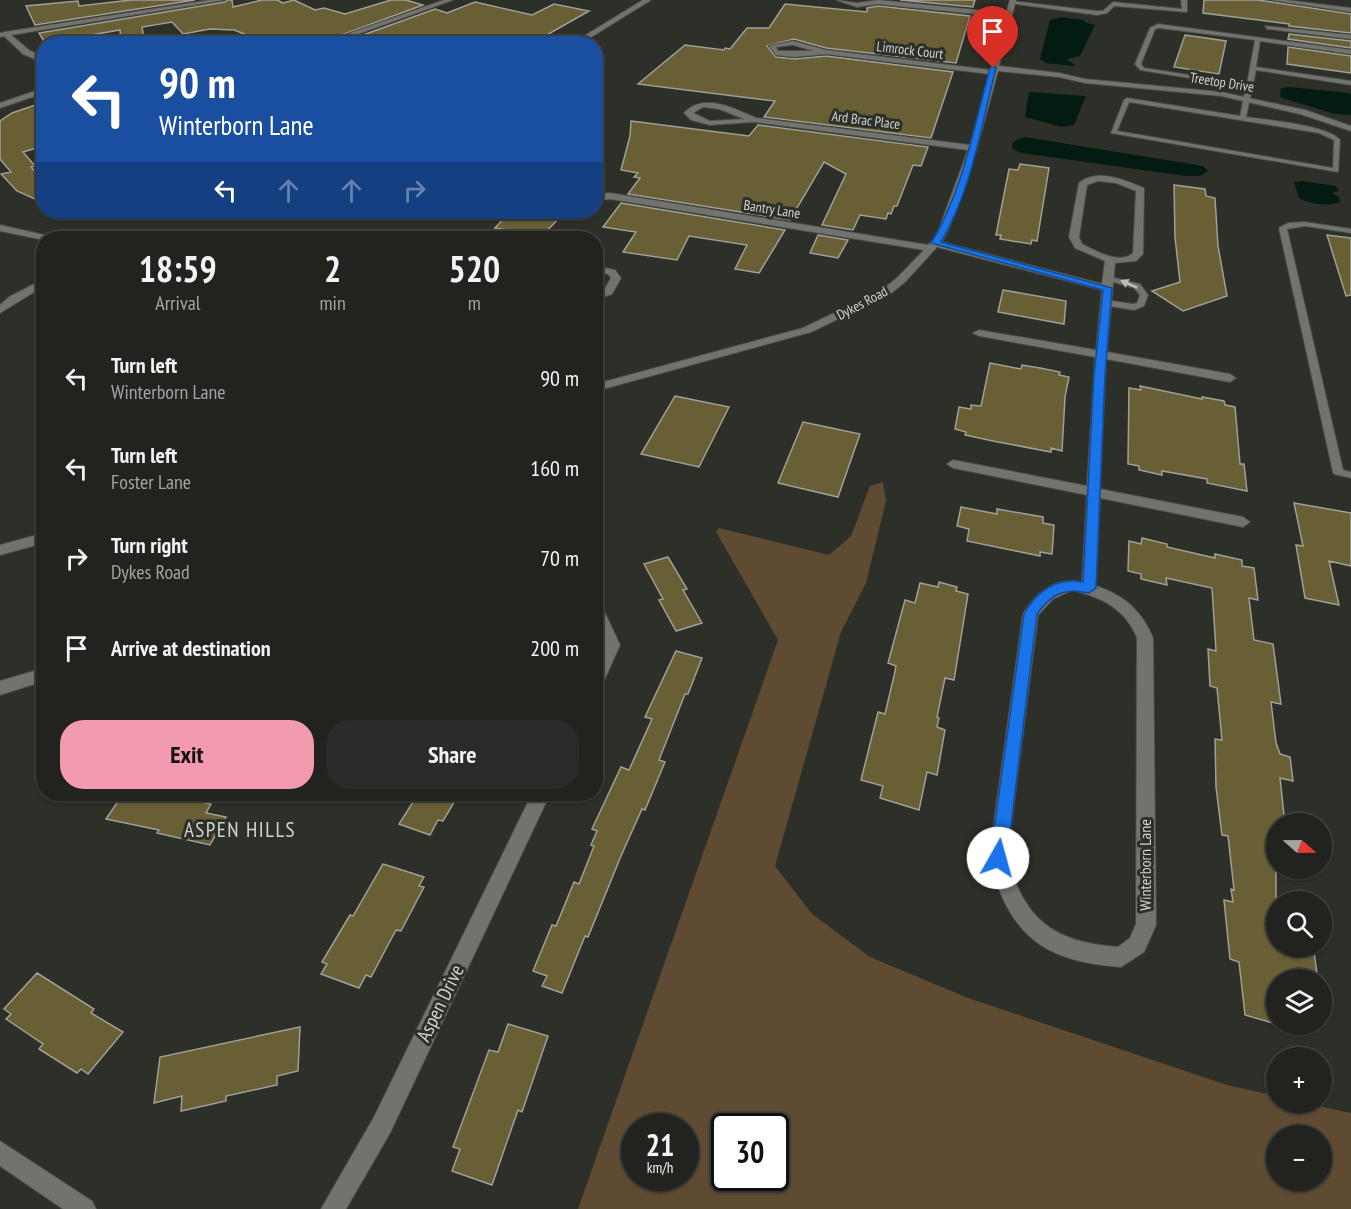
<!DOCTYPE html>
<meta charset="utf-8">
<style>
body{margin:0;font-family:"PT Sans Narrow",sans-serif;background:#2a2b28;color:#f1f3f6;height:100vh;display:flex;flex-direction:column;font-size:22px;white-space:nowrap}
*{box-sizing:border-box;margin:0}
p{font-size:20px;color:#a2a4a4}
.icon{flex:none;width:33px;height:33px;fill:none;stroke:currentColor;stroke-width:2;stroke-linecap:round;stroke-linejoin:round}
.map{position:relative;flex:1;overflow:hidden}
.drawer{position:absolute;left:36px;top:231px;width:567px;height:570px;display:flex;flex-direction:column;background:#22231f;border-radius:24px;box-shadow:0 2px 4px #0004,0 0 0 2px #3f403d}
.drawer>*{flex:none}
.hud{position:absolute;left:36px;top:36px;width:567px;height:183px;border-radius:24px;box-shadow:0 2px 4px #0004,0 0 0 2px #3f403d;background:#1a4fa0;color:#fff;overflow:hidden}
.needle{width:39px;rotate:110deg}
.tools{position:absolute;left:1266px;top:813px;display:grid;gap:12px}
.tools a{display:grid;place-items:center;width:66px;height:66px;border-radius:50%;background:#22231f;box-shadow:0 2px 4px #0004,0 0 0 2px #3f403d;font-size:30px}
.speed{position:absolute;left:621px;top:1113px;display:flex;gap:12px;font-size:30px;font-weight:700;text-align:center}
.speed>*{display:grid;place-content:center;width:78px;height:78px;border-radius:50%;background:#22231f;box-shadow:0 2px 4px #0004,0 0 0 2px #3f403d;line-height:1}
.speed small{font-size:15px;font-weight:400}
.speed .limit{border:3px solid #111;border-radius:9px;background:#fff;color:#111}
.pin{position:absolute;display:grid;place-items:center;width:51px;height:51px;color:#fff;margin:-62px -26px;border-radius:50% 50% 50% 0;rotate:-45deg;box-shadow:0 0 6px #0007}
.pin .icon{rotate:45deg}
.me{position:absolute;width:66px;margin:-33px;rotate:7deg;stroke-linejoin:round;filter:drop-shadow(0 0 4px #0008)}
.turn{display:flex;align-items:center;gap:21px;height:126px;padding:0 24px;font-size:27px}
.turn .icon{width:78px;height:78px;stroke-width:2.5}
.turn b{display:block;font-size:42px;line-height:51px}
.lanes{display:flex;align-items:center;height:57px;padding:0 24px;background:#0003;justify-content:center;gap:30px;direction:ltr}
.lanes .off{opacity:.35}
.eta{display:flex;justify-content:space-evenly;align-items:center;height:102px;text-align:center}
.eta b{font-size:36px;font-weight:600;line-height:42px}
.primary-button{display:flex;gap:12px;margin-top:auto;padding:12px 24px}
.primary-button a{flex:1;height:69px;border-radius:24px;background:#f29aaf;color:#111;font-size:24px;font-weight:600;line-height:69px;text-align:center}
.primary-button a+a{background:#2a2b28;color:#f1f3f6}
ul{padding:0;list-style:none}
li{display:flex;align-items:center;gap:18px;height:90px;padding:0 24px}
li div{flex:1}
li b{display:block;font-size:22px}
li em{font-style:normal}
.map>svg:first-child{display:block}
.green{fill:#5e4b32;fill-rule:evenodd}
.water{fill:#031b12}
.building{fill:#685f35;stroke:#a09f98;stroke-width:1.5}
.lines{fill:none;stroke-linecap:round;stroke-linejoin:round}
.service-casing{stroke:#4b4c47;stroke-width:2}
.minor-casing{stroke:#4b4c47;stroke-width:2}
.service{fill:#71736c;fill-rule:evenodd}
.minor{fill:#71736c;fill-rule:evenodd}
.oneway{fill:#bfc0bb}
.route{fill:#1a73e8;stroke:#114b97;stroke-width:1.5}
.labels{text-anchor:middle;stroke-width:6;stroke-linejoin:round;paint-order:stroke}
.far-street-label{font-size:14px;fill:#d2d3cf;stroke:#2d2f29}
.street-label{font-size:16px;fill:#d2d3cf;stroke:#2d2f29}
.near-street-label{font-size:20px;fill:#d2d3cf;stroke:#2d2f29}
.near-neighbourhood-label{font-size:21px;letter-spacing:1.5px;fill:#d2d3cf;stroke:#2d2f29}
</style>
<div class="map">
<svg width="1351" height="1209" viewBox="0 0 1351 1209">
<rect width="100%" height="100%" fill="#2d2f29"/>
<path class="green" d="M 883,482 L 886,501 L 866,583 L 841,632 L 775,866 L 812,914 L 870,957 L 968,998 L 1227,1085 L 1276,1096 L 1276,1102 L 1304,1103 L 1351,1113 L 1351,1209 L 578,1209 L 778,640 L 716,532 L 719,528 L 829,555 L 851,536 L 870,486 ZM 634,1126 L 686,1126 L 686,1178 L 634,1178 ZM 724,1126 L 776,1126 L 776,1178 L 724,1178 ZM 1276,1136 L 1322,1136 L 1322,1180 L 1276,1180 Z"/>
<path class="water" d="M 1062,17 L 1083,20 L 1087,23 L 1095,25 L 1080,56 L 1066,59 L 1075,65 L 1073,66 L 1046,63 L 1040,59 L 1050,20 Z
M 1290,87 L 1348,93 L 1351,95 L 1351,115 L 1335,114 L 1282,98 L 1280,96 L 1281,88 Z
M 1029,92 L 1086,96 L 1074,125 L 1062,127 L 1025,117 Z
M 1025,137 L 1203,166 L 1208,171 L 1200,176 L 1186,176 L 1021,153 L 1013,149 L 1012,144 L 1016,140 Z
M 1302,181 L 1336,186 L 1339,191 L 1332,193 L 1339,197 L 1340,202 C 1329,207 1310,204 1299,198 L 1294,182 Z"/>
<path class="building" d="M 131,0 L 195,0 L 35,25 L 26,6 L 78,1 L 79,6 Z
M 227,0 L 232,0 L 233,7 L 262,0 L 277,0 L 283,3 L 294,0 L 315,10 L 324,8 L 345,14 L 391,0 L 406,0 L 423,5 L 317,44 L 270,44 L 234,30 L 210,29 L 183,34 L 172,22 L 142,27 L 144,39 L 121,42 L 120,30 L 45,43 L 39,33 L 225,2 Z
M 900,0 L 975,0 L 973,7 Z
M 1204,0 L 1258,0 L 1351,14 L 1351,33 L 1289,26 L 1289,24 L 1203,13 Z
M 475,2 L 532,15 L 554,4 L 589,11 L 531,44 L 338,44 L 435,9 L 447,13 Z
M 785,4 L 867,12 L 867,8 L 878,6 L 970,16 L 956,63 L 826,48 L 794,39 L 767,46 L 776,57 L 795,59 L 826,56 L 953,72 L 931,138 L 764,117 L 775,101 L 638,84 L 685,45 L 724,50 L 725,48 L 730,49 L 747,28 L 769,28 Z
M 1289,34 L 1351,41 L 1351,48 L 1288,39 Z
M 1185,35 L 1226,41 L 1219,74 L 1174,67 Z
M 1288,47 L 1351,56 L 1351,73 L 1287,64 Z
M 44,102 L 44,146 L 23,152 L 35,166 L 31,167 L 44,182 L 44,203 L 17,191 L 1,174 L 11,172 L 0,159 L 0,121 L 12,113 Z
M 631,121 L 749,136 L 758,125 L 928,147 L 921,166 L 913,165 L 897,206 L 894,206 L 891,214 L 888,213 L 886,219 L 860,215 L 853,230 L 822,225 L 846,174 L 824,162 L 790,220 L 628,194 L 640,178 L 634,177 L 638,173 L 621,170 L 630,136 Z
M 1020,164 L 1049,168 L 1037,241 L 1032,240 L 1031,244 L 1000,239 L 1001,235 L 996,235 L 1009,169 L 1018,170 Z
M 1174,185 L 1205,189 L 1206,196 L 1215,198 L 1218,246 L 1227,296 L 1183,311 L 1152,291 L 1180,282 L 1175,237 Z
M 621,203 L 785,230 L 759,273 L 735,269 L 747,245 L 689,236 L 677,260 L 623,252 L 636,232 L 603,227 Z
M 510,212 L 565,212 L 542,236 L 495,228 Z
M 818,235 L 848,240 L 838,258 L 810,253 Z
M 1327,235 L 1351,238 L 1351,295 L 1346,296 Z
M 1003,290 L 1066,301 L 1064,324 L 998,312 Z
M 990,363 L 1021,369 L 1022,365 L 1040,368 L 1060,372 L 1059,375 L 1069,377 L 1065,397 L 1062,451 L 1051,448 L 1051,452 L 993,441 L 965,435 L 966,432 L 955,429 L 959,407 L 971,409 L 971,405 L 981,406 Z
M 1140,386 L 1202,399 L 1202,397 L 1224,401 L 1225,405 L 1235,407 L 1240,464 L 1244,464 L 1247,491 L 1207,483 L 1207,479 L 1162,471 L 1162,475 L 1139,470 L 1139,466 L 1128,464 L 1129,388 L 1141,390 Z
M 675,396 L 729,407 L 699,467 L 641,454 Z
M 803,422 L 860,434 L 838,497 L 778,483 Z
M 1294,503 L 1351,513 L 1351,566 L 1329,561 L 1339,605 L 1305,598 L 1296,545 L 1303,546 Z
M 961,507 L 997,514 L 997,509 L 1043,517 L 1043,523 L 1054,525 L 1052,554 L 1040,552 L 1040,556 L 967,541 L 969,529 L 957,526 Z
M 1142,538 L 1167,544 L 1167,547 L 1215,558 L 1215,554 L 1242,560 L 1242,566 L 1254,568 L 1258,600 L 1249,598 L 1254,640 L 1273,644 L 1281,704 L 1271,702 L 1276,743 L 1280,754 L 1290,757 L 1293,781 L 1280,778 L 1285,824 L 1276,824 L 1276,946 L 1313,946 L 1318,980 L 1276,980 L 1276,1024 L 1245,1015 L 1239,962 L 1230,959 L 1224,900 L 1233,902 L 1231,889 L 1234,890 L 1228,836 L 1222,835 L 1216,787 L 1215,739 L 1222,740 L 1217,688 L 1210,686 L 1208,649 L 1216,651 L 1212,588 L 1166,578 L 1167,585 L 1141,579 L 1141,574 L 1128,571 L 1129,541 L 1141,544 Z
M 668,557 L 687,589 L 683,590 L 702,623 L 676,631 L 659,600 L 663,599 L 644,564 Z
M 939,582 L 957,587 L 956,591 L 968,594 L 954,680 L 945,678 L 937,717 L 939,718 L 937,727 L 945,730 L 937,775 L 927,772 L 919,810 L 880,798 L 883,786 L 861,780 L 878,712 L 885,714 L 894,676 L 896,666 L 888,663 L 905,600 L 915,603 L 920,583 L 938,587 Z
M 676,651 L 702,658 L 688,694 L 685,694 L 659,760 L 665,762 L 645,810 L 642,809 L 621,856 L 588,937 L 585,936 L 562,993 L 542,986 L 547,976 L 533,971 L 552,925 L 556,926 L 574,882 L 579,884 L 594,846 L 591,845 L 597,831 L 592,829 L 621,767 L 629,770 L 652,719 L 645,717 Z
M 123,794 L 145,794 L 176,800 L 178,797 L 211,804 L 206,813 L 226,817 L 210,845 L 157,833 L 159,830 L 106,819 Z
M 418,794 L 459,794 L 443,821 L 438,820 L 430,835 L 399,824 Z
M 383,864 L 424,877 L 419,886 L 424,887 L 401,931 L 396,930 L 371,977 L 366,975 L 359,988 L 321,974 L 327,964 L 322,962 L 350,915 L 353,916 Z
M 37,973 L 94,1009 L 91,1013 L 123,1032 L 88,1074 L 81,1069 L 77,1073 L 39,1049 L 43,1044 L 6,1019 L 11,1014 L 4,1009 Z
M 508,1024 L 548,1036 L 522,1112 L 518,1110 L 492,1185 L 452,1171 L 460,1149 L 453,1147 L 489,1050 L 498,1052 Z
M 300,1027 L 298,1071 L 277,1076 L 277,1085 L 226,1096 L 226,1101 L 181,1111 L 182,1096 L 154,1103 L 160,1057 Z"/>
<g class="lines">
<g class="service-casing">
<path id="service" d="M 1181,0 L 1187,0 L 1187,12 L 1114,6 L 1107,13 L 1097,15 L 1009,3 L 1012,1 L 1097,11 L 1103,11 L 1113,2 L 1182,9 Z
M 1271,0 L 1286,0 L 1351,8 L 1351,12 Z
M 1158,24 L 1351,50 L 1351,54 L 1260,41 L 1256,67 L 1351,81 L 1351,85 L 1256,70 L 1246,117 C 1268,120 1327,125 1340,140 L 1338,172 L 1111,133 L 1124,100 L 1127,98 L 1240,116 L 1246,87 L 1140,70 L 1135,64 L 1150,28 ZM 1159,28 L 1255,40 L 1247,84 L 1144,68 L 1141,64 L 1155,29 ZM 1129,102 L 1319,133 L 1334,140 L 1333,168 L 1117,131 Z
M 1265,26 L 1351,35 L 1351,39 L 1267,29 Z
M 1305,222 L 1351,229 L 1351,233 L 1305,226 L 1287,229 L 1343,470 L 1351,472 L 1351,478 L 1334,474 L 1333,472 L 1279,228 L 1288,223 Z
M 1106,276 L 1140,284 L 1148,295 L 1144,306 L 1134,310 L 1103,305 L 1102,303 L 1106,300 L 1133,304 L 1137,303 L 1140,295 L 1134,288 L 1106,280 Z"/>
</g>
<g class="minor-casing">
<path id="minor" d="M 210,0 L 225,0 L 11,35 L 29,50 L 44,58 L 44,63 L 23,54 L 4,36 L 0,37 L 0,33 L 5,32 Z
M 444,0 L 453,0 L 330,44 L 319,44 Z
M 643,0 L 651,0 L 580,44 L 571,44 Z
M 836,0 L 857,3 L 878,0 L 1006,13 L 1010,0 L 1016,0 L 999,66 L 1059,73 L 1085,79 L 1221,92 L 1305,110 L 1351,126 L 1351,131 L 1300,114 L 1221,96 L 1085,83 L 1059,77 L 998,71 L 977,148 L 950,226 L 942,242 L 1102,284 L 1105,261 L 1075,248 L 1069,237 L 1079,183 C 1098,168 1124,180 1144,188 L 1143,254 L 1136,261 L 1115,263 L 1107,352 L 1230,374 L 1236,378 L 1230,382 L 1106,359 L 1100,489 L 1243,517 L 1250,522 L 1243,527 L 1100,498 L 1096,586 C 1124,595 1142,611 1153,638 L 1156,925 L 1144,952 L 1121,967 C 1042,961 1009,935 989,858 L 1023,614 C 1035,593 1057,576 1082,582 L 1087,495 L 953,468 L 947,464 L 953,460 L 1087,486 L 1095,357 L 979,336 L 973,333 L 979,330 L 1096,350 L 1102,290 L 937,247 L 905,282 L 890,294 L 811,332 L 596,391 L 596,384 L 803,328 L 882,290 L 897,278 L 924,250 L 610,199 L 596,200 L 596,194 L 610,193 L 928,245 L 936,237 L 968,150 L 754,122 L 710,125 L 691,120 L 684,113 C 703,92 734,108 756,118 L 970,145 L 989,74 L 826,54 L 795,57 L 776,55 L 769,46 L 793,41 L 826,50 L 991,70 L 1005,17 L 878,4 L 857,7 ZM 793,45 L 814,51 L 778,51 L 776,47 ZM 703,107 L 719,109 L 744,119 L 710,121 L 693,113 ZM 1098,181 L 1116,183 L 1136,191 L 1133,253 C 1120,265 1096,251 1082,244 L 1079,237 L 1087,185 ZM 1072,590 C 1101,597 1126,609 1137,638 L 1136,924 L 1130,938 L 1118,947 C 1054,942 1025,921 1007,858 L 1038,615 L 1053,599 Z
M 44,88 L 44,93 L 0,108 L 0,103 Z
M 0,225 L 49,236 L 51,238 L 44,240 L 0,231 Z
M 596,266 L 615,270 L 621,278 L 612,294 L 596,300 L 596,293 L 604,290 L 611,278 L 608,274 L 596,272 Z
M 44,279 L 44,286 L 0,313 L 0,305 L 9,297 Z
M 44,533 L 44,543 L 0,555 L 0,545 Z
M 596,609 L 605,613 L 620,645 L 602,685 L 596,687 L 596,664 L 604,645 L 596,624 Z
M 44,668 L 44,681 L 0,695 L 0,681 Z
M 532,794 L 550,794 L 390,1133 L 346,1209 L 321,1209 L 374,1117 Z
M 0,1141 L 92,1201 L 96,1209 L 63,1209 L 0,1166 Z"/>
</g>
<use href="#service" class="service"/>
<use href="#minor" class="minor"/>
</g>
<defs><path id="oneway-solid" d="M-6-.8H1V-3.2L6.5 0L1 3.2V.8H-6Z" transform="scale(1.5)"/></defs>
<use class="oneway" href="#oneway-solid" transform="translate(1129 284) rotate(-156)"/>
<path class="route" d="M 993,66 L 996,68 C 981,126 972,190 941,242 L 1112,288 L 1105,375 L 1096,588 L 1089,593 C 1064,588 1052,593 1037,614 L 1007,858 L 1004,864 L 998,866 L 992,864 L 990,858 L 1024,614 C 1036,591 1057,577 1083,582 L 1094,375 L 1103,290 L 931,243 C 963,191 974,127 990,68 Z"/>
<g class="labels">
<g class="far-street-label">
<text transform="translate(910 50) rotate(7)" y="5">Limrock Court</text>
<text transform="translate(1222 82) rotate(9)" y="5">Treetop Drive</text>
<text transform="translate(866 120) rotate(7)" y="5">Ard Brac Place</text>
<text transform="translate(772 209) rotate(9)" y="5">Bantry Lane</text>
<text transform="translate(862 303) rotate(-28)" y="5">Dykes Road</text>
</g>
<g class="street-label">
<text transform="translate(1145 865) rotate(-90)" y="6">Winterborn Lane</text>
</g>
<g class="near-street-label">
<text transform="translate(440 1003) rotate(-64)" y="7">Aspen Drive</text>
</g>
<g class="near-neighbourhood-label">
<text x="240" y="837">ASPEN HILLS</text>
</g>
</g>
</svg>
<div class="tools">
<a><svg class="needle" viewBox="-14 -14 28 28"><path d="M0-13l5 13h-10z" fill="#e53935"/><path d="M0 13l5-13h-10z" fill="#a2a4a4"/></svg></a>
<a><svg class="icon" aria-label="search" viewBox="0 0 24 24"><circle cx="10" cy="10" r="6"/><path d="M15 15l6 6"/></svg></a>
<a><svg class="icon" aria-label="layers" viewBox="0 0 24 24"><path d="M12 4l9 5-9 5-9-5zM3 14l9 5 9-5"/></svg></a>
<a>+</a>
<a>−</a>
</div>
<div class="speed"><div>21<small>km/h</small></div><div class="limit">30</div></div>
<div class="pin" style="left:993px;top:68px;background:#d93025"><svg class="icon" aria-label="arrive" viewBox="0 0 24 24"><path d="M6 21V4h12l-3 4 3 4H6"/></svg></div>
<svg class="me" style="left:998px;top:858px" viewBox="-20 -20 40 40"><circle r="19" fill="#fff"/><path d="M0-13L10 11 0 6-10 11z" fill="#1a73e8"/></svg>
<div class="hud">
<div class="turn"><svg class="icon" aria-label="left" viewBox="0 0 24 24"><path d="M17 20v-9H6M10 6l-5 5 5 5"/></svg><div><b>90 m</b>Winterborn Lane</div></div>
<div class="lanes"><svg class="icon" aria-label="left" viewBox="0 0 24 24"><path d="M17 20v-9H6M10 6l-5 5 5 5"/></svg><svg class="icon off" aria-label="ahead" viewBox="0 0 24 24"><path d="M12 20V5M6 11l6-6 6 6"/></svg><svg class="icon off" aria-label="ahead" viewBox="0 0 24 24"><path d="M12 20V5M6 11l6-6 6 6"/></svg><svg class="icon off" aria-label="right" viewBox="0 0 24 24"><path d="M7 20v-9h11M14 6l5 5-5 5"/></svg></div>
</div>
<section class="drawer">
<div class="eta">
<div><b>18:59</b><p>Arrival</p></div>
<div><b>2</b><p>min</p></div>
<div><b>520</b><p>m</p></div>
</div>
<ul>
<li><svg class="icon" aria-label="left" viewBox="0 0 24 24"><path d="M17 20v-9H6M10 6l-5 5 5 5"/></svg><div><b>Turn left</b><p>Winterborn Lane</p></div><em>90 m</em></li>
<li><svg class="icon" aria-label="left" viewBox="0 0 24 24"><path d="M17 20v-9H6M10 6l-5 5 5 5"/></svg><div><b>Turn left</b><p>Foster Lane</p></div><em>160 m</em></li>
<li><svg class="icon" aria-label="right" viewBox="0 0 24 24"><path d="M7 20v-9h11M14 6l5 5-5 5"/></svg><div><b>Turn right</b><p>Dykes Road</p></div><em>70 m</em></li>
<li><svg class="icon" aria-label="arrive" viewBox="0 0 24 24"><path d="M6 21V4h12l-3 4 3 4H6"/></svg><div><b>Arrive at destination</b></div><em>200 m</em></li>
</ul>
<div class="primary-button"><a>Exit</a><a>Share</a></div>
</section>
</div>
